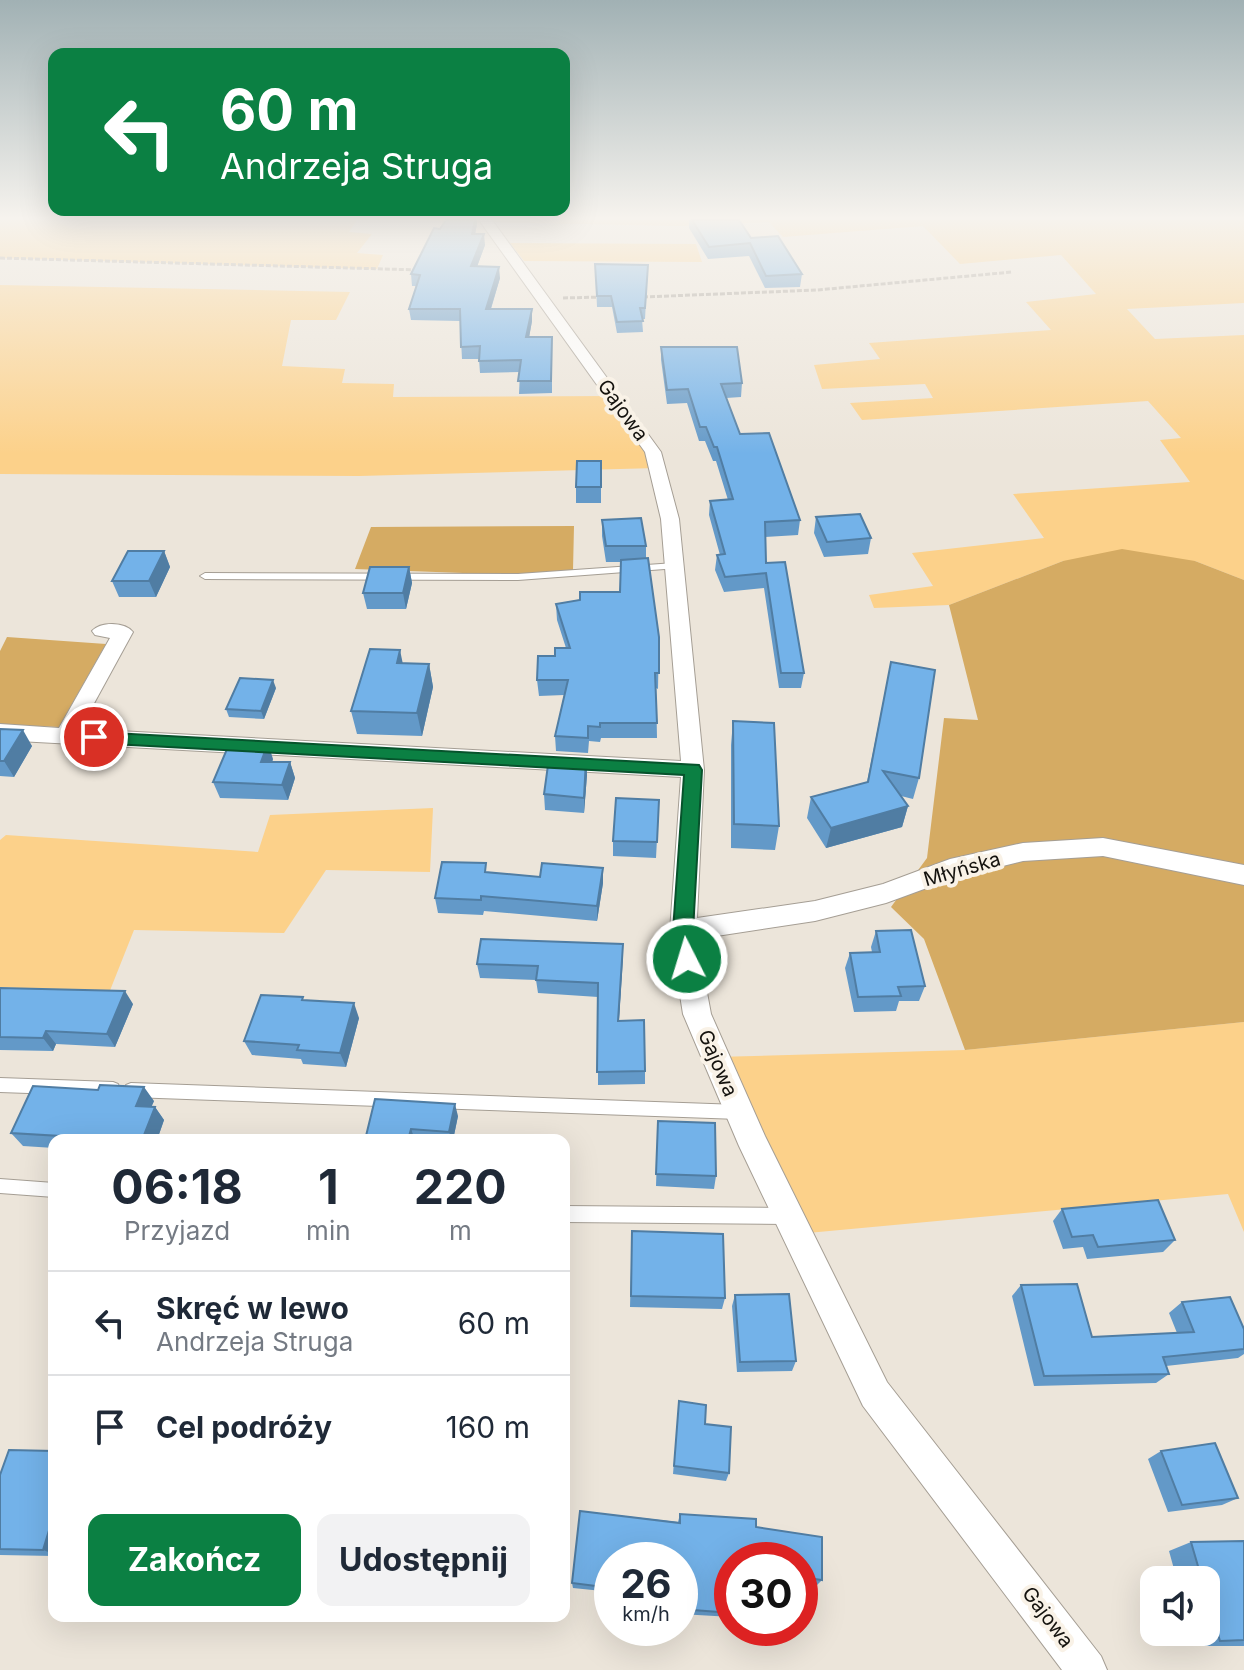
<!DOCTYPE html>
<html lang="pl">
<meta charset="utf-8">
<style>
body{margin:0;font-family:Inter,sans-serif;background:#f2f2f3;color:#1f2937;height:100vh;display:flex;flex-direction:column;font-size:30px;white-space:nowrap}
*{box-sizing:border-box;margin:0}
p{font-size:26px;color:#747a83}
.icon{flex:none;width:44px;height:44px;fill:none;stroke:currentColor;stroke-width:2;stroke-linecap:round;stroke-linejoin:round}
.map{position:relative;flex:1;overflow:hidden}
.sheet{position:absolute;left:48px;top:1134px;width:522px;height:488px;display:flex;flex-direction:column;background:#fff;border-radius:16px;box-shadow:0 8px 32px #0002}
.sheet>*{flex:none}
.guide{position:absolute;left:48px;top:48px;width:522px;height:168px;border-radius:16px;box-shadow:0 8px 32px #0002;background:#0b8043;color:#fff;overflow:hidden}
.fabs{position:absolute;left:1140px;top:1566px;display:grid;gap:16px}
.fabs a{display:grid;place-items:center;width:80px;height:80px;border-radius:16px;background:#fff;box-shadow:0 8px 32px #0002;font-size:40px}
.speed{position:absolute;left:594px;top:1542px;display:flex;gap:16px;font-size:40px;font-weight:700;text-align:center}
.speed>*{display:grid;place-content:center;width:104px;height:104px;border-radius:50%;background:#fff;box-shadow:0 8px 32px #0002;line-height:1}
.speed small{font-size:20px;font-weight:400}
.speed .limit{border:12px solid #d22;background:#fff;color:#111}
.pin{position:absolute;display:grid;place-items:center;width:68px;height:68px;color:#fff;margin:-34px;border:4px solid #fff;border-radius:50%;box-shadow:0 2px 8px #0007}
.me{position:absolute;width:88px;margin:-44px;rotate:355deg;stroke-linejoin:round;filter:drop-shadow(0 0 6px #0008)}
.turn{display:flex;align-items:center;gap:28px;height:168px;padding:0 40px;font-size:36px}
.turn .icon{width:104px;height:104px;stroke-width:2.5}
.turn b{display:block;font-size:56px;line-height:68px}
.eta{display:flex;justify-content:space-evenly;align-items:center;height:136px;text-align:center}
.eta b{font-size:48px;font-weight:700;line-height:56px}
.button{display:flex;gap:16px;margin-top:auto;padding:16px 40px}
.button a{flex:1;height:92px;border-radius:16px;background:#0b8043;color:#fff;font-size:32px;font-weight:700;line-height:92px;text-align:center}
.button a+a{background:#f2f2f3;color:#1f2937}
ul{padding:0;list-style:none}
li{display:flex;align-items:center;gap:24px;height:104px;padding:0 40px;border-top:2px solid #e0e1e3}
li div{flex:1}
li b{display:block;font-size:30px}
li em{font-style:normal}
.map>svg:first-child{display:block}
.green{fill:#fcd18a}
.forest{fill:#d5ab63}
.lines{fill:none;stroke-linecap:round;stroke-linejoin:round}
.service-casing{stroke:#a59e94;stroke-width:2}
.minor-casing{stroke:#a59e94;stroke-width:2}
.path{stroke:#a59f97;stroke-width:3;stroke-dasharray:5 2;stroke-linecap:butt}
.service{fill:#fff;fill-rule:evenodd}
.minor{fill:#fff;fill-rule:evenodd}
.wall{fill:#6399c8}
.shaded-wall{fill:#507da3}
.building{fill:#73b2e9;stroke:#507da3;stroke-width:2}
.route{fill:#0b8043;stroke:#07532c;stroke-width:2}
.labels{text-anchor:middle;stroke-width:8;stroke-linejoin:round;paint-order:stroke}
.street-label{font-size:20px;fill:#14120e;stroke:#f9f2e7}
</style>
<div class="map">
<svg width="1244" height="1670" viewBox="0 0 1244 1670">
<rect width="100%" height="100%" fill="#ece5da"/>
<path class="green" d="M 0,220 L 357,220 L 349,232 L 372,234 L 357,253 L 383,255 L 377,269 L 0,258 Z
M 392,220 L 1244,220 L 1244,303 L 1127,309 L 1155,339 L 1244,335 L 1244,580 L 1195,561 L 1063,561 L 949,605 L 874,608 L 869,595 L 933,586 L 912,553 L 1044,538 L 1013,494 L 1190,482 L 1160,440 L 1181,438 L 1148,401 L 862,420 L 850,403 L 933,398 L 925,384 L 822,389 L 814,365 L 880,359 L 869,343 L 1051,330 L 1026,302 L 1096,294 L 1061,255 L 960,264 L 923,226 L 783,237 L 769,222 L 680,226 Z
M 510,243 L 696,244 L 702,262 L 524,261 Z
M 0,285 L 350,292 L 336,320 L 291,320 L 282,366 L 345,369 L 342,383 L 394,384 L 393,397 L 612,396 L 657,468 L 359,476 L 0,474 Z
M 433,808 L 430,872 L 326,870 L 284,933 L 134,930 L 109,993 L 0,987 L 0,840 L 6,835 L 258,852 L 270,815 Z
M 1244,1022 L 1244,1232 L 1228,1194 L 797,1234 L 715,1057 L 965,1050 Z"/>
<path class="forest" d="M 574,526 L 573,570 L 517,575 L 355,569 L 371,527 Z
M 1122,549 L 1195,561 L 1244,580 L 1244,1022 L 965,1050 L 924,939 L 891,907 L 927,858 L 944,718 L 978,720 L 949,605 L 1063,561 Z
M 7,637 L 106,644 L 59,727 L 0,725 L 0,651 Z"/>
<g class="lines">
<g class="service-casing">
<path id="service" d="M 675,563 L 678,564 L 678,568 L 518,580 L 205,579 L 200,576 L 205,573 L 518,574 Z
M 0,1078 L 113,1082 L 118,1084 L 120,1089 L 118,1094 L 113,1096 L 0,1092 Z
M 131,1083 L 739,1105 L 744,1107 L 746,1112 L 744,1117 L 739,1119 L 131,1097 L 126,1095 L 124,1090 L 126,1085 Z
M 0,1179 L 54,1183 L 54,1197 L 0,1193 Z
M 564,1206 L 788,1208 L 794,1211 L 796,1216 L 794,1221 L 788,1224 L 564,1222 Z"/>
</g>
<g class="minor-casing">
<path id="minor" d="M 479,220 L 492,220 L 661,452 L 679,519 L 704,770 L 697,918 L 815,901 L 883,884 L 950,859 L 1023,843 L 1103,838 L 1244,865 L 1244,885 L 1103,856 L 1023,861 L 954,878 L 886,903 L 815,921 L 697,939 L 711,1014 L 765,1136 L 887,1382 L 1101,1656 L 1107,1670 L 1062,1670 L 863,1406 L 739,1146 L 683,1014 L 670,931 L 681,777 L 0,740 L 0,724 L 59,728 L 110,638 L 95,635 L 92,631 C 101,621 125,622 133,632 L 80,729 L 681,761 L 661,519 L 645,452 Z"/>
</g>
<path class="path" d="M 0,258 L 419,270
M 643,297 L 817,290 L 1012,272
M 563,298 L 601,297"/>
<use href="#service" class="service"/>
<use href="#minor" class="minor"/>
</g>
<path class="wall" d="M 689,220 L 739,220 L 751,238 L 802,274 L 800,287 L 765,288 L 749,256 L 708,259 L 689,228 Z
M 477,224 L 475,234 L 485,245 L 477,266 L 500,278 L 491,309 L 532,309 L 532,321 L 529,337 L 552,337 L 552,393 L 519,394 L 520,372 L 480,373 L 479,359 L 462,359 L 460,321 L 411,320 L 409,309 L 416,286 L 412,286 L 411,274 L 440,229 Z
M 595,264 L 648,265 L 645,319 L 642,319 L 643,332 L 617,333 L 612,307 L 597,307 Z
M 661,347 L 742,383 L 741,397 L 726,398 L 740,434 L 800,520 L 798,535 L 765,537 L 766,563 L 804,673 L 801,688 L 779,688 L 764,588 L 724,592 L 715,570 L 717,555 L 720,555 L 709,515 L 710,501 L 728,500 L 716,461 L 713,461 L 705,441 L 699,441 L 687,403 L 667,404 L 661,360 Z
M 601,461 L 601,503 L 576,503 L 576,487 Z
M 816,517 L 871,538 L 868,554 L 824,557 L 814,533 Z
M 602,520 L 646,546 L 646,558 L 659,637 L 658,689 L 656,688 L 657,738 L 601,738 L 600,742 L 589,741 L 588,753 L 556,751 L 555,736 L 564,695 L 539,696 L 537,680 L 555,656 L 566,648 L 557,620 L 556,604 L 620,592 L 621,562 L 606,562 L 602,536 Z
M 164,551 L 170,567 L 156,597 L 119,597 L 112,581 Z
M 409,567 L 412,583 L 406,609 L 367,609 L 363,593 Z
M 891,662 L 919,778 L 913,799 L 901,796 L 908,806 L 902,827 L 826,848 L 807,818 L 811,797 L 867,782 Z
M 403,663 L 429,664 L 433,687 L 422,736 L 357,734 L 351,711 Z
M 276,688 L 264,719 L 229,717 L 226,709 Z
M 733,721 L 779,826 L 775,850 L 731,848 L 731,745 Z
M 0,729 L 32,746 L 14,777 L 0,776 Z
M 273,759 L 272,762 L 290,762 L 295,778 L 288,800 L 220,798 L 213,782 Z
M 586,759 L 587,775 L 584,813 L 545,810 L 544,794 Z
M 659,800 L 656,858 L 613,856 L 613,841 Z
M 488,873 L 603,883 L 597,921 L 484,911 L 483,915 L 438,913 L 435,898 Z
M 876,931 L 925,986 L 919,1001 L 899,1001 L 896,1011 L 854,1012 L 845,968 L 850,953 L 872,952 L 871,947 Z
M 623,944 L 619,1021 L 645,1071 L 645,1084 L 598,1085 L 598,997 L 538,993 L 536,980 L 480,978 L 477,964 Z
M 0,988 L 133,1004 L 115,1047 L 56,1044 L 53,1051 L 0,1050 Z
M 304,1000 L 359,1018 L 346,1067 L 303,1064 L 301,1059 L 252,1055 L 244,1041 Z
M 154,1101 L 151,1107 L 155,1107 L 164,1120 L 157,1140 L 54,1140 L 54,1148 L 23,1146 L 11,1133 Z
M 458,1116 L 453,1140 L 365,1140 Z
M 658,1121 L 716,1176 L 714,1189 L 656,1186 Z
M 1062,1209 L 1175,1240 L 1163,1252 L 1087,1259 L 1083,1247 L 1063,1249 L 1053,1221 Z
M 632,1231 L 725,1298 L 722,1309 L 630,1307 Z
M 1021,1285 L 1092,1337 L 1177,1333 L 1169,1313 L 1182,1302 L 1244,1329 L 1244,1354 L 1238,1358 L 1166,1366 L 1169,1374 L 1156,1383 L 1034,1386 L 1012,1296 Z
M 735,1295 L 796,1361 L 792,1371 L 737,1372 L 732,1306 Z
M 679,1401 L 705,1424 L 729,1473 L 726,1481 L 673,1474 Z
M 54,1451 L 54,1556 L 0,1555 L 0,1475 Z
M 1161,1451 L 1238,1498 L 1222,1505 L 1168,1512 L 1148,1459 Z
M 580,1511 L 678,1522 L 680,1514 L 756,1519 L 756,1527 L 822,1537 L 822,1580 L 817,1585 L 800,1583 L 800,1560 L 732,1560 L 732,1617 L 680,1614 L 680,1560 L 612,1560 L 612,1592 L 573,1588 L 572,1583 Z
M 1244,1541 L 1244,1646 L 1196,1646 L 1192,1632 L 1206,1632 L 1206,1580 L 1177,1580 L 1169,1551 L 1191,1542 Z"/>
<path class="shaded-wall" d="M 475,220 L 477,220 L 477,224 L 473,245 L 472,234 Z
M 484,234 L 485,245 L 473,278 L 471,266 Z
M 499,267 L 500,278 L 487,321 L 486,309 Z
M 532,309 L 532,321 L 527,349 L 526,337 Z
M 164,551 L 170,567 L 156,597 L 149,581 Z
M 409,567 L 412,583 L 406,609 L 403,593 Z
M 400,650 L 405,674 L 397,663 Z
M 429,664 L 433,687 L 422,736 L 417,713 Z
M 273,680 L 276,688 L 264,719 L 261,711 Z
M 23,730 L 32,746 L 14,777 L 4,761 Z
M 268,743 L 273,759 L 267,777 L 261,762 Z
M 586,759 L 587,775 L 584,813 L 584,798 Z
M 290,762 L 295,778 L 288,800 L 282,785 Z
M 908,806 L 902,827 L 826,848 L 831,828 Z
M 603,868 L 603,883 L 597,921 L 597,906 Z
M 623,944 L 623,958 L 618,1034 L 618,1021 Z
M 125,991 L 133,1004 L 115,1047 L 107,1034 Z
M 354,1003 L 359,1018 L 346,1067 L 340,1053 Z
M 46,1031 L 56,1044 L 53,1051 L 43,1038 Z
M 144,1087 L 154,1101 L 146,1119 L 136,1106 Z
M 455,1104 L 458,1116 L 453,1140 L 452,1140 L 449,1132 Z
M 155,1107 L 164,1120 L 157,1140 L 142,1140 Z
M 411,1129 L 415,1140 L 408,1140 Z
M 54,1514 L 54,1554 L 43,1550 Z"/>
<path class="building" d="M 446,220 L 475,220 L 472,234 L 484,234 L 471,266 L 499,267 L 486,309 L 532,309 L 526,337 L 552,337 L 551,381 L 518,381 L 521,360 L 479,361 L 480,346 L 461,347 L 460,309 L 409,309 L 420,275 L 411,274 L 434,228 L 440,229 Z
M 692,220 L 739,220 L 751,238 L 778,236 L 802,274 L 766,276 L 750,243 L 709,247 Z
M 595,264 L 648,265 L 645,308 L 640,308 L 643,321 L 617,322 L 611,296 L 597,296 Z
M 661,347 L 737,347 L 742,383 L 721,384 L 740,434 L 769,433 L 800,520 L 765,522 L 766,563 L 785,562 L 804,673 L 781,673 L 766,573 L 725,577 L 717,555 L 725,554 L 710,501 L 733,499 L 717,447 L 714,447 L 706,427 L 700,427 L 688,389 L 667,390 Z
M 577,461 L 601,461 L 601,487 L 576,487 Z
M 860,514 L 871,538 L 827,542 L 816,517 Z
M 641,518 L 646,546 L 606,546 L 602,520 Z
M 128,551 L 164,551 L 149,581 L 112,581 Z
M 648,558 L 659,637 L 659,673 L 655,673 L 657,723 L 600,723 L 600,727 L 588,726 L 588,738 L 555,736 L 568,680 L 537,680 L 538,656 L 555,656 L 555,648 L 570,648 L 556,604 L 580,600 L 580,592 L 620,592 L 621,560 Z
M 370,567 L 409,567 L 403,593 L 363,593 Z
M 370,649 L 400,650 L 397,663 L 429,664 L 417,713 L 351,711 Z
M 891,662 L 935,670 L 919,778 L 883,771 L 908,806 L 831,828 L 811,797 L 868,782 Z
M 240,678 L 273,680 L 261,711 L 226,709 Z
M 733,721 L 774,723 L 779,826 L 734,824 Z
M 0,729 L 23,730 L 4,761 L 0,761 Z
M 230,742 L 268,743 L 261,762 L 290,762 L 282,785 L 213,782 Z
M 549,758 L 586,759 L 584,798 L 544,794 Z
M 616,798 L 659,800 L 657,842 L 613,841 Z
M 442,862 L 486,863 L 485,872 L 540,877 L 542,863 L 603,868 L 597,906 L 481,896 L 481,900 L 435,898 Z
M 911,930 L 925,986 L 898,987 L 901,996 L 858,997 L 850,953 L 880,952 L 876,931 Z
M 481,939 L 623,944 L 618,1021 L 644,1020 L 645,1071 L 597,1072 L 598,983 L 536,980 L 538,966 L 477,964 Z
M 0,988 L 125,991 L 107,1034 L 46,1031 L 43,1038 L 0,1037 Z
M 261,995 L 303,997 L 302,1000 L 354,1003 L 340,1053 L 297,1050 L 299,1045 L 244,1041 Z
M 100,1085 L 144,1087 L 136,1106 L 155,1107 L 142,1140 L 76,1140 L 77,1137 L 11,1133 L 33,1086 L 98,1090 Z
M 375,1099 L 455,1104 L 449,1132 L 411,1129 L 408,1140 L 365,1140 Z
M 658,1121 L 715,1123 L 716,1176 L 656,1174 Z
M 1158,1200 L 1175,1240 L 1098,1247 L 1093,1235 L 1072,1237 L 1062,1209 Z
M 632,1231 L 723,1234 L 725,1298 L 631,1296 Z
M 1077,1284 L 1092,1337 L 1194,1332 L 1182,1302 L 1230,1297 L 1244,1329 L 1244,1349 L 1163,1357 L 1169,1374 L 1044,1376 L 1021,1285 Z
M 789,1294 L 796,1361 L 740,1362 L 735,1295 Z
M 679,1401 L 706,1405 L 705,1424 L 731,1427 L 729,1473 L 674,1466 Z
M 1215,1443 L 1238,1498 L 1182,1505 L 1161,1451 Z
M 9,1450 L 54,1451 L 54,1514 L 43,1550 L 0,1549 L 0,1475 Z
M 580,1511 L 680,1523 L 680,1514 L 756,1519 L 756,1527 L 822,1537 L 822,1580 L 800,1577 L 800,1560 L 732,1560 L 732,1613 L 680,1609 L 680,1560 L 612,1560 L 612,1588 L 572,1583 Z
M 1244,1541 L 1244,1640 L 1220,1641 L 1206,1594 L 1206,1580 L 1202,1580 L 1191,1542 Z"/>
<linearGradient id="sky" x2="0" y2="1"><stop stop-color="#a1b1b4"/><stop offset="0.48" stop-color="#f6f3ee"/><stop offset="1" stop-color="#f6f3ee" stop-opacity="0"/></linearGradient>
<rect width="1244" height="454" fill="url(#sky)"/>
<path class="route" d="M 94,732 L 699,765 L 702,770 L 693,931 L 697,959 L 694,965 L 687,967 L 680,965 L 673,931 L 684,775 L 94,743 L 86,737 Z"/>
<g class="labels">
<g class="street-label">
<text transform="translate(623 410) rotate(54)" y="7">Gajowa</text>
<text transform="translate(962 869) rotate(-16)" y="7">Młyńska</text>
<text transform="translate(718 1063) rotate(67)" y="7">Gajowa</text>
<text transform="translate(1048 1617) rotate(53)" y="7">Gajowa</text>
</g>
</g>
</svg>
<div class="fabs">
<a><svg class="icon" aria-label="sound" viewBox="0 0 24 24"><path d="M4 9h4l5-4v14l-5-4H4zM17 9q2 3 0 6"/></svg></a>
</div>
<div class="speed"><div>26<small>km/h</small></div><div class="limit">30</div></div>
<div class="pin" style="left:94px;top:737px;background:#d93025"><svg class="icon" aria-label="arrive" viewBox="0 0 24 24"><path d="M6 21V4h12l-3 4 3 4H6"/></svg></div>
<svg class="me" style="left:687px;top:959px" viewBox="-20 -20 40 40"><circle r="17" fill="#0b8043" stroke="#fff" stroke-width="3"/><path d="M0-11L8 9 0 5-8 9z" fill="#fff"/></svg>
<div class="guide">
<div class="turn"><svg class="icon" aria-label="left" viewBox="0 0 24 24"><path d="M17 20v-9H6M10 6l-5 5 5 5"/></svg><div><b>60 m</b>Andrzeja Struga</div></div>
</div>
<section class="sheet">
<div class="eta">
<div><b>06:18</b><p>Przyjazd</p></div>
<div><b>1</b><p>min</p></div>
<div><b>220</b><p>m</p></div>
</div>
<ul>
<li><svg class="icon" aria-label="left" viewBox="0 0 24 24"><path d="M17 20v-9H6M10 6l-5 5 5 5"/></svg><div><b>Skręć w lewo</b><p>Andrzeja Struga</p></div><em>60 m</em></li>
<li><svg class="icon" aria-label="arrive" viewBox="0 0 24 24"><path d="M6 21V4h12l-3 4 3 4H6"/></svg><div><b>Cel podróży</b></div><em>160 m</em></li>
</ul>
<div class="button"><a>Zakończ</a><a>Udostępnij</a></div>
</section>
</div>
